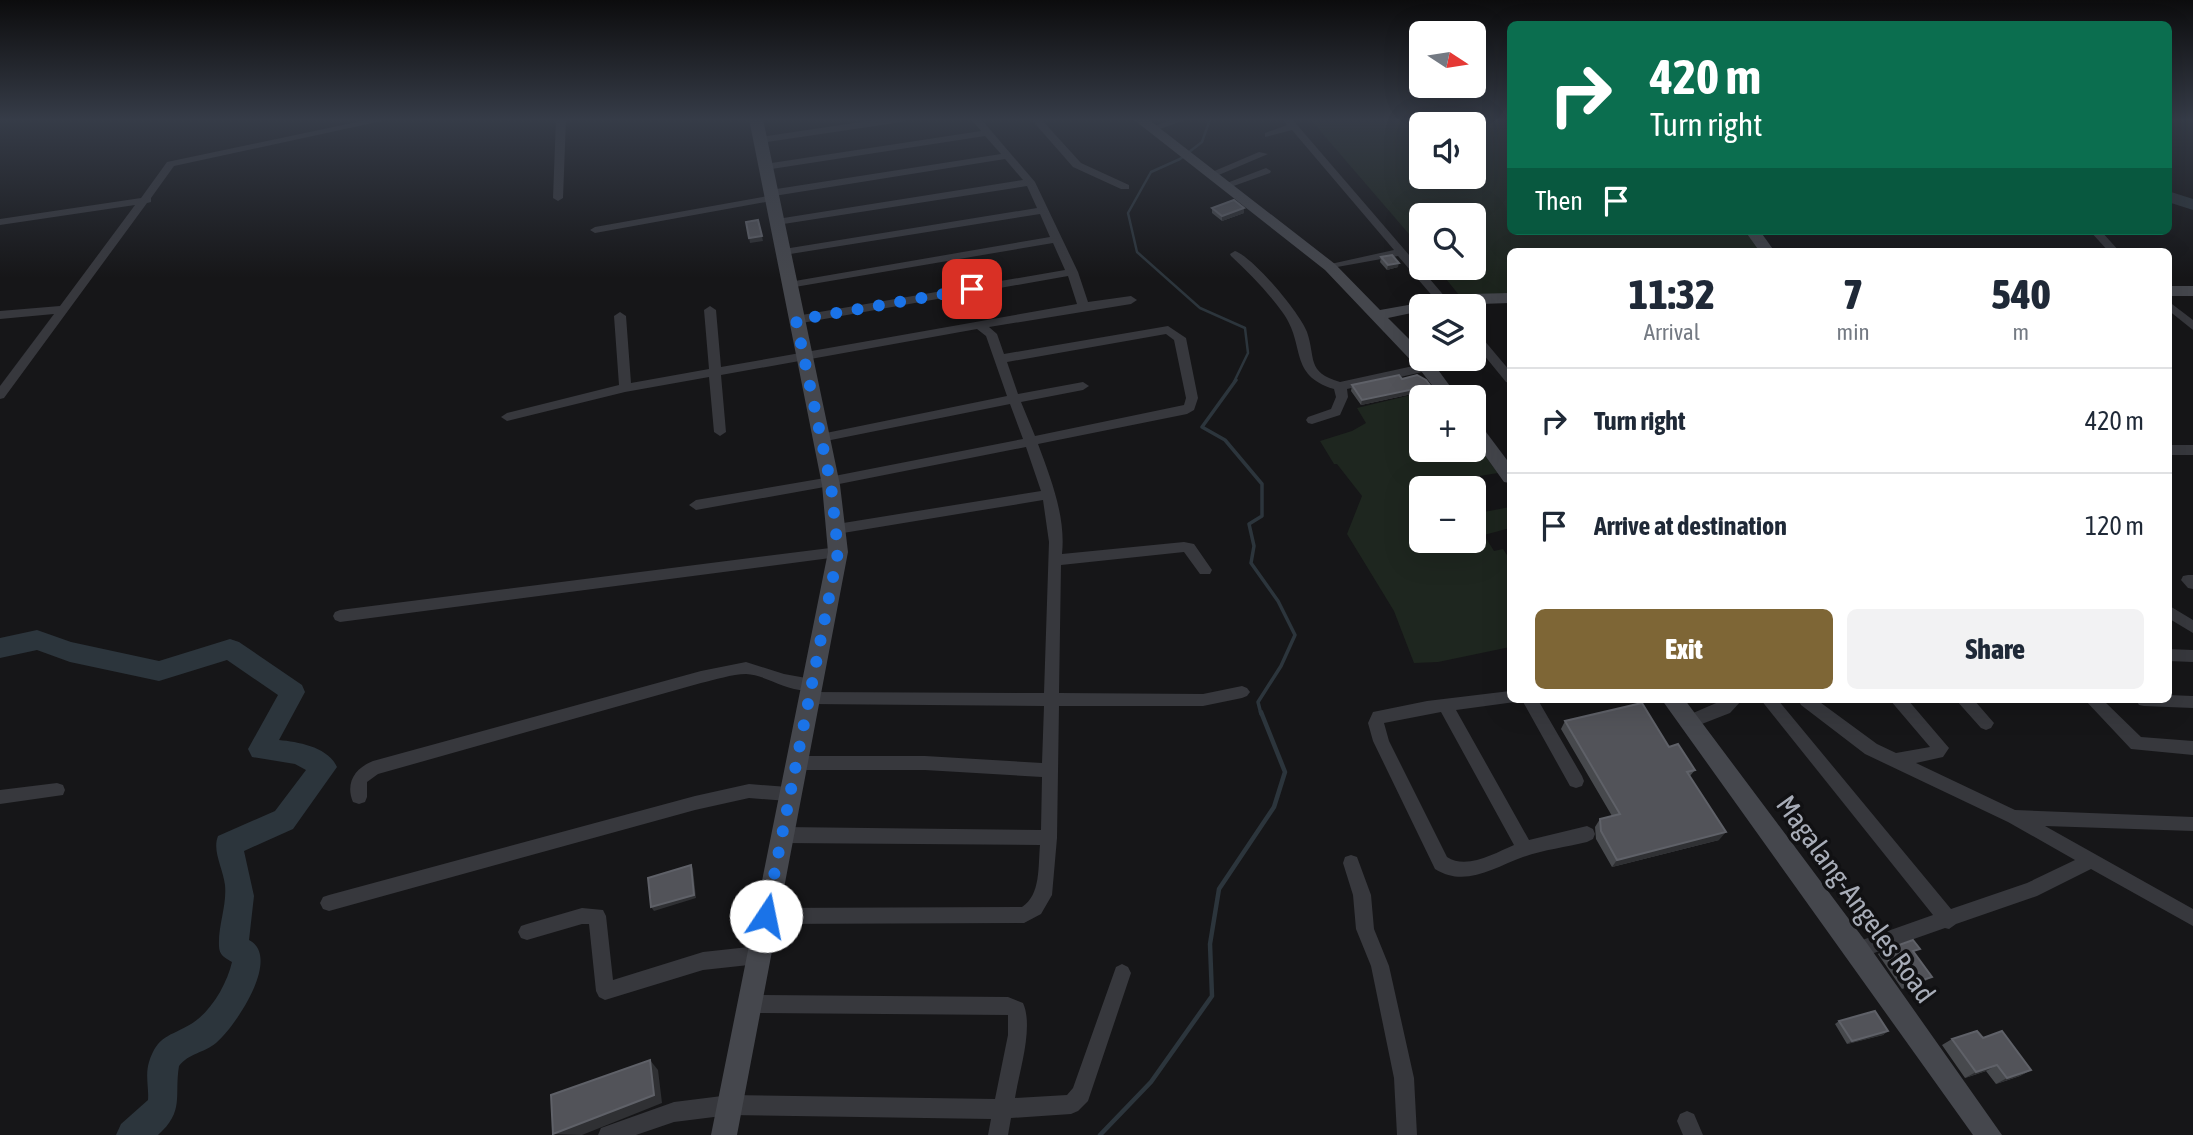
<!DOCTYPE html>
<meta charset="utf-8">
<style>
body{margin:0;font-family:"Asap Condensed",sans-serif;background:#f2f2f3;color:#1f2937;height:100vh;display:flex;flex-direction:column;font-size:26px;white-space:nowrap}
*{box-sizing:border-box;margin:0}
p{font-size:23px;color:#747a83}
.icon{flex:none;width:38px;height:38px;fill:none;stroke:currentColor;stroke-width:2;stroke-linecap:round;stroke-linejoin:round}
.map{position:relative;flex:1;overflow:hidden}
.side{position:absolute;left:1507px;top:248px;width:665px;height:455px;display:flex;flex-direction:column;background:#fff;border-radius:10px;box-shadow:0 7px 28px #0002}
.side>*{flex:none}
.banner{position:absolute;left:1507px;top:21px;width:665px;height:214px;border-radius:10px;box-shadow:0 7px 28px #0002;background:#0b6e4f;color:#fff;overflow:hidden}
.needle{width:46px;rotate:102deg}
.buttons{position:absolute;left:1409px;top:21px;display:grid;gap:14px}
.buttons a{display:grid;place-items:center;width:77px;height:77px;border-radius:10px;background:#fff;box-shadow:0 7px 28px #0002;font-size:35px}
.pin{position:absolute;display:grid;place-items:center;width:60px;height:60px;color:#fff;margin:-30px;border-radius:14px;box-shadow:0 4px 10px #0006}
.me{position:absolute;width:77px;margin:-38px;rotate:11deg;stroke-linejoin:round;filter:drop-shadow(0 0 5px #0008)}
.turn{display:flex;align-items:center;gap:24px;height:147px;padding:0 28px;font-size:32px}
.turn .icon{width:91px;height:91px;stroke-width:2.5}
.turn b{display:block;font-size:49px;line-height:60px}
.then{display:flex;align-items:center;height:66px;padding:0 28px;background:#0003;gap:14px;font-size:26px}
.eta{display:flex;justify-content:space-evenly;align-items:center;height:119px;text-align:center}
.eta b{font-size:42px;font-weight:800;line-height:49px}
.action{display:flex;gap:14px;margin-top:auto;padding:14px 28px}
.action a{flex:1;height:80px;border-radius:10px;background:#7e6636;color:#fff;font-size:28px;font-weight:800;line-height:80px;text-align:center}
.action a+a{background:#f2f2f3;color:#1f2937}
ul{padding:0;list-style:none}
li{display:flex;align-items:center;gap:21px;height:105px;padding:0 28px;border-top:2px solid #e0e1e3}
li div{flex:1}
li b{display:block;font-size:26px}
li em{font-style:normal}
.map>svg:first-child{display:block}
.green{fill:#1e261f;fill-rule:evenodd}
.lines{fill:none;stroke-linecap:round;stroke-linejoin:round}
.stream-far2{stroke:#2c353c;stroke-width:2.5}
.stream-far1{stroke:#2c353c;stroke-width:3.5}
.stream{stroke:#2c353c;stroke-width:4.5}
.river{fill:#2c353c;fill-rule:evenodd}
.street{fill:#37383d;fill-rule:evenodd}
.secondary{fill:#45474d;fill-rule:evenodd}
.wall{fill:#47494d}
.shaded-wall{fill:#2f3033}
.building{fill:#525359;stroke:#5f6168;stroke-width:2}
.route{stroke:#1a73e8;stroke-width:12;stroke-dasharray:0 21.6}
.labels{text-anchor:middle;stroke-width:7;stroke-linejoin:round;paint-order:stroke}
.near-street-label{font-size:28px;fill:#a8adb8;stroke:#111113}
</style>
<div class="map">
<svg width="2193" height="1135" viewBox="0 0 2193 1135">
<rect width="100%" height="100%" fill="#161618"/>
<path class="green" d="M 1310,119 L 1510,119 L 1510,231 L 1747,231 L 1763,252 L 1510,252 L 1510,295 L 1459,295 L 1437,268 L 1474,268 L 1474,215 L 1421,215 L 1421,248 ZM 1421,124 L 1474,124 L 1474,177 L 1421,177 Z
M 1411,395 L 1417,403 L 1421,402 L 1421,450 L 1474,450 L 1474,441 L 1498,473 L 1461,479 L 1467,488 L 1421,488 L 1421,541 L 1474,541 L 1474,498 L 1484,512 L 1510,507 L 1510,528 L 1484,535 L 1494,551 L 1503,549 L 1510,560 L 1510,647 L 1438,662 L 1414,663 L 1394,611 L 1347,534 L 1362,496 L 1337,464 L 1334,464 L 1320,441 L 1352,431 L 1366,423 L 1357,408 Z"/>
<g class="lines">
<path class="stream-far2" d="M 1210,119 L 1202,142 L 1180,159 L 1151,172 L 1128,213 L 1137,252 L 1200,308 L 1245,328 L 1248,353 L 1234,382"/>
<path class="stream-far1" d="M 1236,380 L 1202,427 L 1225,440 L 1262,484 L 1262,516 L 1249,524 L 1254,546 L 1251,563 L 1278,601 L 1295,635 L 1281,666 L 1258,702 L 1261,714"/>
<path class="stream" d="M 1100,1135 L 1151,1082 L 1212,996 L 1210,944 L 1219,889 L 1274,807 L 1285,772 L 1261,712"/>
<path class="river" d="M 2168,191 L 2193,199 L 2193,210 L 2168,202 Z
M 37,630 L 71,642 L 159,661 L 230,639 L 239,642 L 302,685 L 305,692 L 279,740 C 299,742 328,747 337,767 L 293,829 L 244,851 L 254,896 L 249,940 C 282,957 236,1026 216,1043 C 204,1053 189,1053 179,1066 C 174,1096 185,1111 158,1135 L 116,1135 L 121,1124 L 148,1100 C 149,1088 145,1075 149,1062 C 158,1035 169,1037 191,1024 C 211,1012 227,984 232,962 C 225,958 219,955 219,946 C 218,925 227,906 225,885 C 223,868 212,851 218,836 L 275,811 L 306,770 L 295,764 L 252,757 L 248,749 L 278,695 L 227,660 L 159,681 L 70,662 L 37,650 L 0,658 L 0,638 Z"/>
<path class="street" d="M 371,119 L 391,119 L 174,166 L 151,198 L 151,202 L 147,203 L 4,398 L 0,399 L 0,386 L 54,314 L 0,319 L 0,311 L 60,306 L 135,205 L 0,225 L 0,219 L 141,198 L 167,162 Z
M 556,119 L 566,119 L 563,198 L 558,201 L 553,198 Z
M 881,119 L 907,119 L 902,122 L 761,143 L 756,140 L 761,137 Z
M 971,119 L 981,119 L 1035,182 L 1078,272 L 1088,302 L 1131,296 L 1137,300 L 1131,304 L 989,327 L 997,334 L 1004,354 L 1168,326 L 1186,338 L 1198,398 L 1194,410 L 1187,414 L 1038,444 C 1051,479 1066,517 1062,554 L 1184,542 L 1194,544 L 1212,570 L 1210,574 L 1200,574 L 1184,552 L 1061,565 L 1059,693 L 1203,694 L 1242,686 L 1247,688 L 1250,692 L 1247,696 L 1242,698 L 1203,706 L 1059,706 L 1057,838 L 1052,895 L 1041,914 L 1024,923 L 766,924 L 760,922 L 757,916 L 760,910 L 766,908 L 1022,907 C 1041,895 1038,866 1040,845 L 783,843 L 777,840 L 775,835 L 777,830 L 783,827 L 1041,830 L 1042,777 L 925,770 L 794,770 L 788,768 L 786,763 L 788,758 L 794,756 L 925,756 L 1042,763 L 1044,706 L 809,704 L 804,703 L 801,698 L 804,693 L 809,692 L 1044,693 L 1049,542 L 1043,500 L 837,534 L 830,529 L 837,524 L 1041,491 L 1026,447 L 819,488 L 696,510 L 689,505 L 696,500 L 819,479 L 1023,439 L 1010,404 L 821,442 L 815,438 L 821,434 L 1007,396 L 986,336 L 977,329 L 721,375 L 726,432 L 720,436 L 714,432 L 709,377 L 625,392 L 507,421 L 501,417 L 507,413 L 619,385 L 614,316 L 620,312 L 626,316 L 631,383 L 709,369 L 704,310 L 710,306 L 716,310 L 721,367 L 1077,304 L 1068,276 L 796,324 L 790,320 L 796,316 L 1065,270 L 1053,243 L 789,288 L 783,285 L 789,282 L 1050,237 L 1040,214 L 784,255 L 779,252 L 784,249 L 1037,208 L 1027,186 L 777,225 L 772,222 L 777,219 L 1023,180 L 1005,159 L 774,196 L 776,198 L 771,201 L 595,233 L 590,230 L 595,227 L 768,196 L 765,193 L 770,190 L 1001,154 L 985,136 L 765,170 L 760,167 L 765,164 L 981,131 ZM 1166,334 L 1174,340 L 1186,398 L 1184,405 L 1035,436 L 1021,402 L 1083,390 L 1089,386 L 1083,382 L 1018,394 L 1007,362 Z
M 1031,119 L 1041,119 L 1081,163 L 1129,185 L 1129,189 L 1121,189 L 1073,167 Z
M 1173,119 L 1188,119 L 1151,132 L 1146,129 Z
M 1282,119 L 1292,119 L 1453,306 L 1441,306 L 1398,256 L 1326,269 L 1326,265 L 1394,250 L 1292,130 L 1265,137 L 1265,133 L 1287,125 Z
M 1259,152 L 1268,154 L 1214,177 L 1205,175 Z
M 1266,168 L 1271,171 L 1270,173 L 1228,188 L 1219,186 Z
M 2090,231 L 2101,231 L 2120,252 L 2109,252 Z
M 1235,251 C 1254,258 1299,312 1307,332 C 1316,358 1306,372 1340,382 L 1427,363 L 1433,367 L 1427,371 L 1347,389 L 1348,397 L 1340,415 L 1312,424 L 1308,423 L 1306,420 L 1308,417 L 1331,409 L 1336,397 L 1334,389 C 1288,375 1306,345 1283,313 C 1268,292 1250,274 1231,256 L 1230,254 Z
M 2168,301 L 2193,320 L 2193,330 L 2168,310 Z
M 1474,332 L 1478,333 L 1510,371 L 1510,383 L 1506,382 L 1474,343 Z
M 2168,445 L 2193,445 L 2193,455 L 2168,455 Z
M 838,547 L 845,552 L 838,557 L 340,622 L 335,620 L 333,616 L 335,612 L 340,610 Z
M 2188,575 L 2193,575 L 2193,589 L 2188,588 L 2181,580 L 2183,576 Z
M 2168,605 L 2193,620 L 2193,633 L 2168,618 Z
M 2168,649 L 2193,650 L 2193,662 L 2168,661 Z
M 746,662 L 784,674 L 817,680 L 820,684 L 817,688 C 793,697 769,675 746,674 C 732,674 715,680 701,683 L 378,774 L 367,782 L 367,797 L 365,802 L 359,804 L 353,802 C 345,783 355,768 373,761 L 701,671 Z
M 1510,691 L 1510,700 L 1515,702 L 1456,710 L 1529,840 L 1587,826 L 1593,829 L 1595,834 L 1593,839 L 1587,842 C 1566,847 1543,850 1523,857 C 1493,868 1465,888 1435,869 L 1373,741 L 1368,723 L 1373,712 L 1427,701 ZM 1441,712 L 1514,845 C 1495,853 1467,870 1447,857 L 1389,741 L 1384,723 Z
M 2168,695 L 2193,696 L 2193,708 L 2144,706 L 2139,705 L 2136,700 L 2168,700 Z
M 1522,700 L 1538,700 L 1582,776 L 1584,781 L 1582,786 L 1576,788 L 1570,786 Z
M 1723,700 L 1742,700 L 1730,713 L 1689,729 L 1684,727 L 1681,722 L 1684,717 Z
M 1761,700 L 1778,700 L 1951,909 L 2027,883 L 2075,860 L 2008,822 L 1865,754 L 1801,705 L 1798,700 L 1817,700 L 1877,744 L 1896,753 L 1930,747 L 1890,700 L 1908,700 L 1949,748 L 1943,757 L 1916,763 L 2015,810 L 2193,817 L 2193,831 L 2045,826 L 2193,909 L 2193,926 L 2091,869 L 2037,896 L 1956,924 L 1949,929 L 1945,928 L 1857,959 L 1851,956 L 1848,950 L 1851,944 L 1933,915 Z
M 1956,700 L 1974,700 L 1994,723 L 1991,728 L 1986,730 L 1981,728 Z
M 2085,700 L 2103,700 L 2141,737 L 2193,741 L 2193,755 L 2131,749 Z
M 57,783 L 63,785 L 65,790 L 63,795 L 0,804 L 0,790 Z
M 749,784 L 788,787 L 794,789 L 796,794 L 794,799 L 788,801 L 749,798 L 695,810 L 329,911 L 323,909 L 320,903 L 323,897 L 329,895 L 695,796 Z
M 1351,855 L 1357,857 L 1371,895 L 1374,929 L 1389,966 L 1414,1078 L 1417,1135 L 1397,1135 L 1394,1078 L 1371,966 L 1356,929 L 1353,895 L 1343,863 L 1345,857 Z
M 582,908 L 603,910 L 606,916 L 613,980 L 703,952 L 758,946 L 764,949 L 767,955 L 764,961 L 758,964 L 703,970 L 605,1000 L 599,997 L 596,991 L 589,924 L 582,924 L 527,940 L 521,938 L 518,932 L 521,926 L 527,924 Z
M 1122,964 L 1128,967 L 1131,973 L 1088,1101 L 1078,1111 L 1071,1114 L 1011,1118 L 1008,1135 L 988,1135 L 991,1119 L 730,1115 L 674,1122 L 636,1135 L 598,1135 L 601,1128 L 674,1102 L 730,1095 L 995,1099 L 1008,1035 L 1008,1015 L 750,1013 L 744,1010 L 741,1004 L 744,998 L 750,995 L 1008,997 L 1023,1003 C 1034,1027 1019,1072 1015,1098 L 1067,1095 L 1073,1088 L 1116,967 Z
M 1687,1111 L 1694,1114 L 1703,1135 L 1683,1135 L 1677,1121 L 1680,1114 Z"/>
<path class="secondary" d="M 749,119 L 763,119 L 840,485 L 848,552 L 737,1135 L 711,1135 L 828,552 L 822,485 Z
M 1133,119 L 1148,119 L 1335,264 L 1380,310 L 1470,294 L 1510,293 L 1510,303 L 1421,306 L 1421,311 L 1388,318 L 1421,351 L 1421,359 L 1429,359 L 1433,363 L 1458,397 L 1441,397 L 1421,371 L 1325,270 Z
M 1745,231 L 1760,231 L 1775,252 L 1760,252 Z
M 2168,286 L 2193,286 L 2193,296 L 2168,296 Z
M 1474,422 L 1480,424 L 1510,464 L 1510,483 L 1504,482 L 1474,440 Z
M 1662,700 L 1685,700 L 1866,942 L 2002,1135 L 1973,1135 Z"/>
</g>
<path class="wall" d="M 1212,208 L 1244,208 L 1244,213 L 1222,221 L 1212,213 Z
M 1381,257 L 1398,267 L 1387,270 L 1380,262 Z
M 1402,379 L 1439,397 L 1421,397 L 1421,401 L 1418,402 L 1412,394 L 1361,405 L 1351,391 L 1352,385 Z
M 1565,721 L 1669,747 L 1695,770 L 1690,776 L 1719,840 L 1612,867 L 1596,839 L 1595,827 L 1600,819 L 1612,816 L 1561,729 Z
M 1882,951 L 1914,953 L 1927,980 L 1902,989 L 1878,954 Z
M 1839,1021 L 1888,1031 L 1883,1035 L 1847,1044 L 1835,1024 Z
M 1983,1038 L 2031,1070 L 2020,1076 L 1996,1084 L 1986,1071 L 1965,1078 L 1942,1045 L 1952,1039 Z"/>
<path class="shaded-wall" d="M 1244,208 L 1244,213 L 1222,221 L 1222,216 Z
M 758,220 L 763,241 L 750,243 L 749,238 Z
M 1399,263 L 1398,267 L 1387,270 L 1388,265 Z
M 1414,389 L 1412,394 L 1361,405 L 1362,400 Z
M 1425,395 L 1425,397 L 1421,397 L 1421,401 L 1418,402 L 1419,396 Z
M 1726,832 L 1719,840 L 1612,867 L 1617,860 Z
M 691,865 L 693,869 L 696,898 L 654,911 L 651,907 Z
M 1932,977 L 1927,980 L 1902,989 L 1907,985 Z
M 1888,1031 L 1883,1035 L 1847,1044 L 1852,1041 Z
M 650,1060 L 658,1070 L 662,1103 L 582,1135 L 553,1134 Z
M 1997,1065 L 1986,1071 L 1965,1078 L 1976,1072 Z
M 2031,1070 L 2020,1076 L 1996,1084 L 2007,1078 Z"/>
<path class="building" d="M 1234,200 L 1244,208 L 1222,216 L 1212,208 Z
M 758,220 L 762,236 L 749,238 L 746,222 Z
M 1392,255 L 1399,263 L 1388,265 L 1381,257 Z
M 1399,375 L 1402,379 L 1417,375 L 1426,380 L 1439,397 L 1428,397 L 1425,395 L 1419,396 L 1414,389 L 1362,400 L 1352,385 Z
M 1642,703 L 1669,747 L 1678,744 L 1695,770 L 1687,772 L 1726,832 L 1617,860 L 1601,831 L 1600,819 L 1620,814 L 1565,721 Z
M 691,865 L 694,895 L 651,907 L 648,878 Z
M 1913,940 L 1920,949 L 1913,951 L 1932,977 L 1907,985 L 1882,951 Z
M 1875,1011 L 1888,1031 L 1852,1041 L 1839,1021 Z
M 1977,1031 L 1983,1038 L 2002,1031 L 2031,1070 L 2007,1078 L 1997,1065 L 1976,1072 L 1952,1039 Z
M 650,1060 L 654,1095 L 553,1134 L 551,1095 Z"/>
<linearGradient id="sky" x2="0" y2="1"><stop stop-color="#0c0c0d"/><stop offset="0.43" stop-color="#363c48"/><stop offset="1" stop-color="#363c48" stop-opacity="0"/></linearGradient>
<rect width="2193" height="278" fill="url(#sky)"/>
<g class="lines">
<path class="route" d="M 766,916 L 838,552 L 831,485 L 796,320 L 972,289"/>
</g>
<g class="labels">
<g class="near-street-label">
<text transform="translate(1856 899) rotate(54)" y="10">Magalang-Angeles Road</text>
</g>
</g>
</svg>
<div class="buttons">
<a><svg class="needle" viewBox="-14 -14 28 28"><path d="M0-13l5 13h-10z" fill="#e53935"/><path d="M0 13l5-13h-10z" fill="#747a83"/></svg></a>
<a><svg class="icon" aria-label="sound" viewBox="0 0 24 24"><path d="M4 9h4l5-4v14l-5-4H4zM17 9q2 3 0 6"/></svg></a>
<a><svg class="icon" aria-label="search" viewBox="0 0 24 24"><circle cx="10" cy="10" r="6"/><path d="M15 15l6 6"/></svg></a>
<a><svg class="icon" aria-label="layers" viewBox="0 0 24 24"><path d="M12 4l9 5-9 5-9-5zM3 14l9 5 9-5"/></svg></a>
<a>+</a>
<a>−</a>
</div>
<div class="pin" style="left:972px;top:289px;background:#d93025"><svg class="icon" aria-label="arrive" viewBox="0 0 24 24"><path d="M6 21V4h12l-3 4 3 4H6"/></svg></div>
<svg class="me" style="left:766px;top:916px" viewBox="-20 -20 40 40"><circle r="19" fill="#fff"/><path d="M0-13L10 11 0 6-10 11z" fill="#1a73e8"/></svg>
<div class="banner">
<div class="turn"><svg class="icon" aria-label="right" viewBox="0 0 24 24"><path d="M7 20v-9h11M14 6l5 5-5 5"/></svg><div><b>420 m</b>Turn right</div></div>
<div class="then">Then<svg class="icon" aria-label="arrive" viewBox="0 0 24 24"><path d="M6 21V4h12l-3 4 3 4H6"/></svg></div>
</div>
<section class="side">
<div class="eta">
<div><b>11:32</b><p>Arrival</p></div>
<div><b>7</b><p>min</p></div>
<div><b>540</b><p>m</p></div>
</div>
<ul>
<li><svg class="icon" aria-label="right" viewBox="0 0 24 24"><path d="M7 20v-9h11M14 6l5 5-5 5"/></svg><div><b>Turn right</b></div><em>420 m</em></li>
<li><svg class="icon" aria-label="arrive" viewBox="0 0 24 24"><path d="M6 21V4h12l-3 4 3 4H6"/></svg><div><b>Arrive at destination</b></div><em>120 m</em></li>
</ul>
<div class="action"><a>Exit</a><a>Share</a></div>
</section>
</div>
